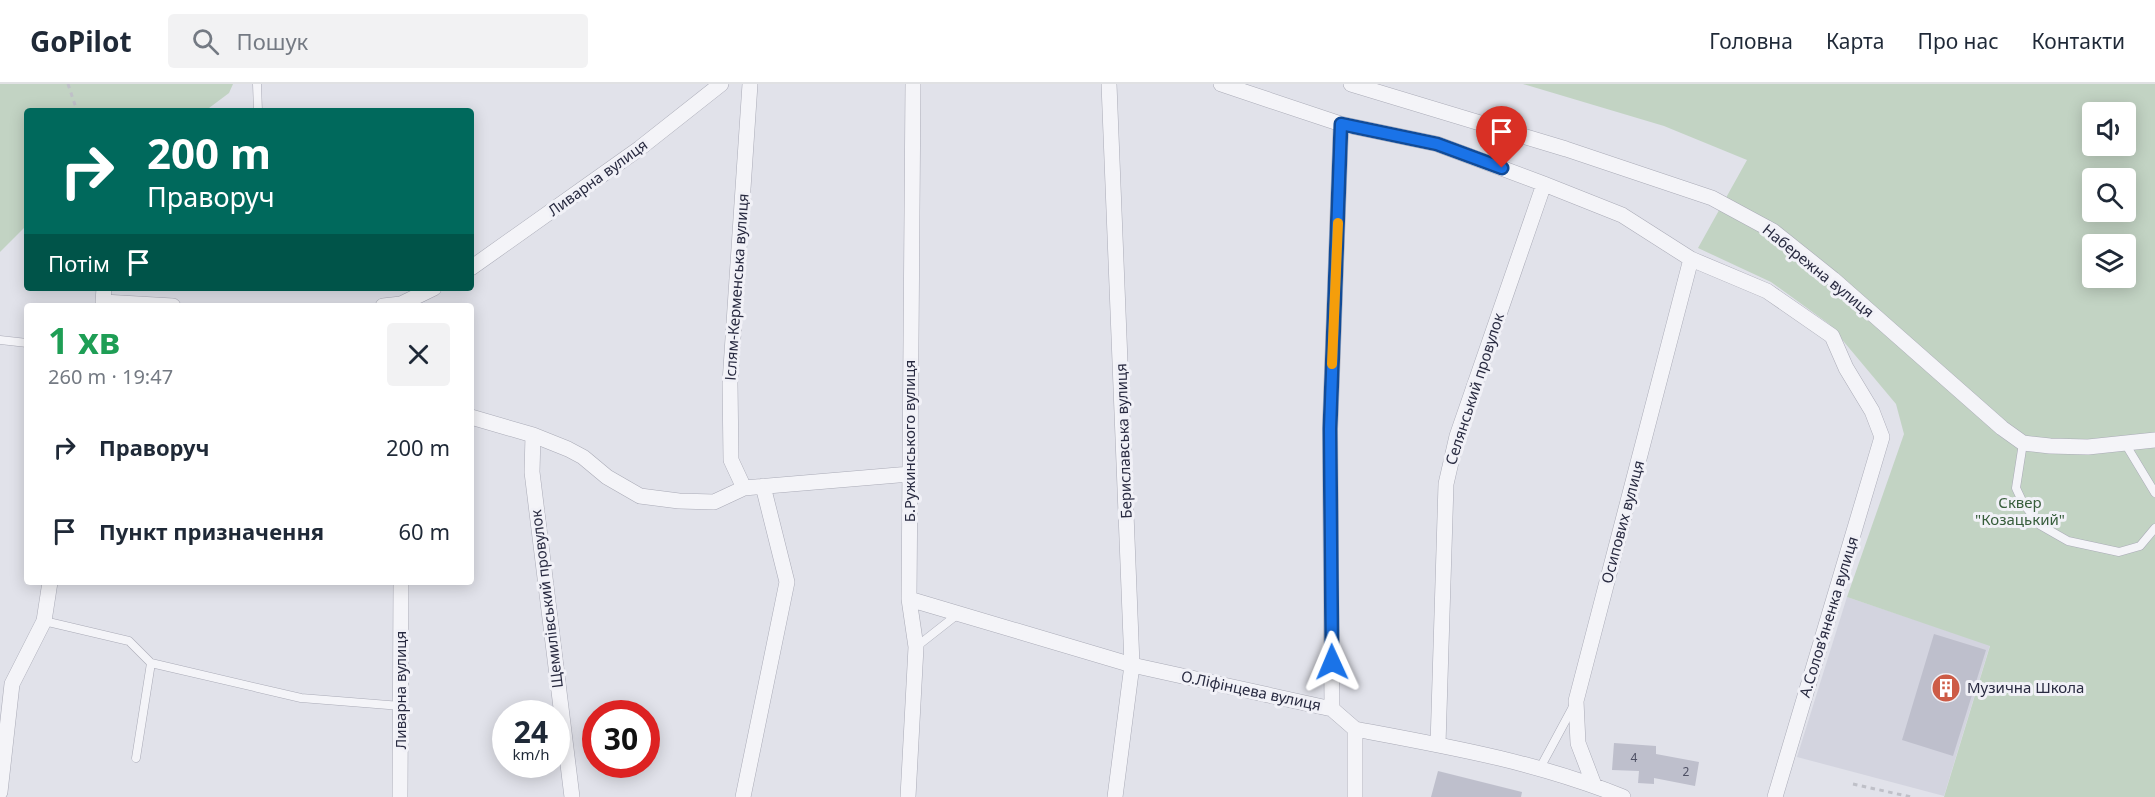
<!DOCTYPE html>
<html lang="uk">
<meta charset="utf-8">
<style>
body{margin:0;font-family:"Noto Sans",sans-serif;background:#f2f2f3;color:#1f2937;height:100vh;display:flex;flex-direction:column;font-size:22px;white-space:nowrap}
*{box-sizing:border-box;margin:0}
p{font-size:20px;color:#747a83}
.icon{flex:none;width:33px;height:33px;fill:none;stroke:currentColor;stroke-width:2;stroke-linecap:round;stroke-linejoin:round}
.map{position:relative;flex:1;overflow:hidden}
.sheet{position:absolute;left:24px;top:219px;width:450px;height:282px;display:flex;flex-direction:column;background:#fff;border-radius:6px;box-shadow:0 3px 15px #0003}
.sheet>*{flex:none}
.hud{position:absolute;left:24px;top:24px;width:450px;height:183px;border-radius:6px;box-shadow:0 3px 15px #0003;background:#00695c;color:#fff;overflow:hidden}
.controls{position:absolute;left:2082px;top:18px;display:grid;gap:12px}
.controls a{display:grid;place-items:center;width:54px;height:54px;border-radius:6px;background:#fff;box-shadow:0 3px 15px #0003;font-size:30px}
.speed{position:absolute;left:492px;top:616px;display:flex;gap:12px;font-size:30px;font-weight:700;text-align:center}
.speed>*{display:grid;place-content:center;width:78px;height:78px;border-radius:50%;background:#fff;box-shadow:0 3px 15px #0003;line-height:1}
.speed small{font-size:15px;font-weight:400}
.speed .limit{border:9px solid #d22;background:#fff;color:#111}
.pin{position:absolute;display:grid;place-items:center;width:51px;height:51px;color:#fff;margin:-62px -26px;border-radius:50% 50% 50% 0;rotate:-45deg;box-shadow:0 0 6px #0007}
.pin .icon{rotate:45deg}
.me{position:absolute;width:66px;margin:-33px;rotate:359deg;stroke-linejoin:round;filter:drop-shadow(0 0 4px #0008)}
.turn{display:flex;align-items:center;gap:21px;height:126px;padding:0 24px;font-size:27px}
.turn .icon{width:78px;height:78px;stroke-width:2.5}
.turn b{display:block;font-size:42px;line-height:51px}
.then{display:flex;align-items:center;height:57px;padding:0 24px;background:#0003;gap:12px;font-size:22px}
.round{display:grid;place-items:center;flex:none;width:63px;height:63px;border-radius:6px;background:#f2f2f3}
.head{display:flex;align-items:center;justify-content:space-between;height:102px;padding:0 24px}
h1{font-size:36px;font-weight:700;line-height:45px;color:#1e9e55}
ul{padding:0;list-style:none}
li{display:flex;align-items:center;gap:18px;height:84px;padding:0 24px}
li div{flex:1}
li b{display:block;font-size:22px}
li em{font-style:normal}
header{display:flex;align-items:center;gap:36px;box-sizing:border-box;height:84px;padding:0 30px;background:#fff;border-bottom:2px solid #e0e1e3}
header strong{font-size:28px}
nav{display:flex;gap:33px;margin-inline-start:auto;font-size:21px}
.search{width:420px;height:54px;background:#f2f2f3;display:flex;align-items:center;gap:15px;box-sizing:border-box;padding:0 21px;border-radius:6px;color:#747a83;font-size:22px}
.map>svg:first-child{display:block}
.built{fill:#d3d4df}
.green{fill:#c2d3c3;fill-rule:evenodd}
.building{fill:#bebfcc}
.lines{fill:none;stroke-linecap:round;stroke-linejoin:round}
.service-casing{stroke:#aaabb7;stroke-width:9}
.minor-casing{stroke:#aaabb7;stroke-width:16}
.path{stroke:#bfc0c8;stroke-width:3;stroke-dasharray:4.5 4.5;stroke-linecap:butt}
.service{stroke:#f4f4f8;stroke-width:8}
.minor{stroke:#f4f4f8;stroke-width:15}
.route-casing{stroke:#114b97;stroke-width:15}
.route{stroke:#1a73e8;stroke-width:10}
.slow{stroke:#f59e0b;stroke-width:10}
.labels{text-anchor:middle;stroke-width:6;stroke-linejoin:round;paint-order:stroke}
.number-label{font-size:12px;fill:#4e5064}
.street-label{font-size:15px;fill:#292b41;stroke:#f1f1f7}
.park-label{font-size:15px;fill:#375d3b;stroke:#f1f1f7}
.poi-label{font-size:15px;fill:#292b41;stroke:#f1f1f7;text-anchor:start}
</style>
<header>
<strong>GoPilot</strong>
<div class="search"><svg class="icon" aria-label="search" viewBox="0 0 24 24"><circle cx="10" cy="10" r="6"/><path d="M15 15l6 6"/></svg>Пошук</div>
<nav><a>Головна</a><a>Карта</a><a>Про нас</a><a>Контакти</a></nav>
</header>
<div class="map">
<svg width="2155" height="713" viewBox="0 0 2155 713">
<rect width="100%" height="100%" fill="#e1e2ea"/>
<path class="built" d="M 1847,513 L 1990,561 L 1944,712 L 1797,673 Z"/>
<path class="green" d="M 0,0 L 233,0 L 229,9 L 205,27 L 27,27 L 27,141 L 0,168 Z
M 1523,0 L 2155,0 L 2155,713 L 1944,713 L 1990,562 L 1847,513 L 1904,350 L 1896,320 L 1829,240 L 1771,198 L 1698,164 L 1747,76 L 1664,42 ZM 2092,28 L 2126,28 L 2126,62 L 2092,62 ZM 2092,94 L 2126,94 L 2126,128 L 2092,128 ZM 2092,160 L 2126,160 L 2126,194 L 2092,194 Z"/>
<path class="building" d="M 1934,550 L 1986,566 L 1953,672 L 1902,656 Z
M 1614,659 L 1656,662 L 1656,670 L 1699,678 L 1695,702 L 1654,694 L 1654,700 L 1638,699 L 1639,687 L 1612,686 Z
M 1438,687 L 1522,708 L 1521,713 L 1431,713 Z"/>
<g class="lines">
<g class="service-casing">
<path id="service" d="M 257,0 L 258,27
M 0,256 L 27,259
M 2023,359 L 2016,404 L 2023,419 L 2040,441 L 2068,457 L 2119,468 L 2140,462 L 2155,444
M 2126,361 L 2155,409
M 44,537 L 129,557 L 151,579 L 301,614 L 401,622
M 916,563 L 958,530
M 136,674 L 151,579
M 1540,684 L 1574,621"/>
</g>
<g class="minor-casing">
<path id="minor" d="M 1109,0 L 1132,581 L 1115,713
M 1221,0 L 1341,40 L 1437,60 L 1544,100 L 1622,131 L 1691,175 L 1767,207 L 1832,252 L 1846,284 L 1872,327 L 1882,353 L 1775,713
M 1351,0 L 1566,65 L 1712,114 L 1773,147 L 1833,195 L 2002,344 L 2023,359 L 2050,362 L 2088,363 L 2155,356
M 471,184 L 640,64 L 721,0
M 104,204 L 103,218 L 173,222
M 383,222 L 401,220 L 434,204
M 471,333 L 533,351 L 568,365 L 583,373 L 607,393 L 640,412 L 679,417 L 714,418 L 744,404 L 910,390
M 533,351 L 532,388 L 572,713
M 744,404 L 731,376 L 730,299 L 750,0
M 909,515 L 1132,581 L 1332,625 L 1355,645 C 1446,662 1538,678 1623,713
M 1332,625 L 1330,345 L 1341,40
M 1438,661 L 1446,400 L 1457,352 L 1544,100
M 1594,701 L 1578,659 L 1576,617 L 1691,175
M 0,708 L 12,600 L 44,537 L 50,498
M 400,713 L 401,498
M 743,713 L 787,498 L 763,402
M 908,713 L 916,563 L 909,515 L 913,0
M 1355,713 L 1355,645"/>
</g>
<path class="path" d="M 68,0 L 77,27
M 1853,700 L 1911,713"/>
<use href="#service" class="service"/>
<use href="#minor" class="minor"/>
</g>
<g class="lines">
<g class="route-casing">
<path id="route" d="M 1332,578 L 1330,345 L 1341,40 L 1437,60 L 1502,84"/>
</g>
<use href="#route" class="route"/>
<path class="slow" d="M 1332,280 L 1338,139"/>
</g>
<defs>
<g id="building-disc" transform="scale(1.5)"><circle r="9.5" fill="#cd5c47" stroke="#f1f1f7"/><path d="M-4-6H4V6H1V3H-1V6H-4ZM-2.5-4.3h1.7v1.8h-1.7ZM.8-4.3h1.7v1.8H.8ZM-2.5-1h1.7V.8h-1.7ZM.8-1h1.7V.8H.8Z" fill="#fff"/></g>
</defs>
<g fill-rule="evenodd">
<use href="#building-disc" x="1946" y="604"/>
</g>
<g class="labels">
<g class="number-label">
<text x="1634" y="678">4</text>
<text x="1686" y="692">2</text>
</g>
<g class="street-label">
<text transform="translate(598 94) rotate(-36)" y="5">Ливарна вулиця</text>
<text transform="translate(1818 187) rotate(39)" y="5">Набережна вулиця</text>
<text transform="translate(737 203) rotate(-86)" y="5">Іслям-Керменська вулиця</text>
<text transform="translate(1475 305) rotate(-72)" y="5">Селянський провулок</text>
<text transform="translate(910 357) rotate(-90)" y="5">Б.Ружинського вулиця</text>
<text transform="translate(1124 357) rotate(-92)" y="5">Бериславська вулиця</text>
<text transform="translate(1623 438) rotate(-75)" y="5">Осипових вулиця</text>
<text transform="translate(547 515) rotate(-97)" y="5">Щемилівський провулок</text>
<text transform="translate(1829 533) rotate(-73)" y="5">А.Солов’яненка вулиця</text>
<text transform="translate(401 606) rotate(-90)" y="5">Ливарна вулиця</text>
<text transform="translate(1251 607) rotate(12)" y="5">О.Ліфінцева вулиця</text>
</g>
<g class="park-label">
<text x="2020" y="424">Сквер<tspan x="2020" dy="17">"Козацький"</tspan></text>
</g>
<g class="poi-label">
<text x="1967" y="609">Музична Школа</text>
</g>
</g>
</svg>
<div class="controls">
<a><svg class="icon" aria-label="sound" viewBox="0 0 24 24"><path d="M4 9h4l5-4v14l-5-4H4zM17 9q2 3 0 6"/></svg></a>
<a><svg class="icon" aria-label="search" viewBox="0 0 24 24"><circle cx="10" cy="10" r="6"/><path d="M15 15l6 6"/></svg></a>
<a><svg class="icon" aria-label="layers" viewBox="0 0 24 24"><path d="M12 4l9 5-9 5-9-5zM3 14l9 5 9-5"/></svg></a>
</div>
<div class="speed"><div>24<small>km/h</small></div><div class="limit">30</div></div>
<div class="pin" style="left:1502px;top:84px;background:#d93025"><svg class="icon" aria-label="arrive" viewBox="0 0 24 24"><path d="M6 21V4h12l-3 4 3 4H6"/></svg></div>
<svg class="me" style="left:1332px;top:578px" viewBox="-20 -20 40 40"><path d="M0-17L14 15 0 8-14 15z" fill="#1a73e8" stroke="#fff" stroke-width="4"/></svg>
<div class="hud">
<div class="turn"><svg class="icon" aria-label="right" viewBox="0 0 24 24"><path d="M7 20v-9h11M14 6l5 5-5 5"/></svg><div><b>200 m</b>Праворуч</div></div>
<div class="then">Потім<svg class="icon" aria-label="arrive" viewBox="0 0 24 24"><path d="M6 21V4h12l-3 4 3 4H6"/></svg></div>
</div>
<section class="sheet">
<div class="head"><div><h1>1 хв</h1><p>260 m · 19:47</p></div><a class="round"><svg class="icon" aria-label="close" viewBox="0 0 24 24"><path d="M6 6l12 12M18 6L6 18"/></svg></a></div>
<ul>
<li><svg class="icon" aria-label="right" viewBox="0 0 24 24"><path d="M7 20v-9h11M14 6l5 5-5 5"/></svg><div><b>Праворуч</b></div><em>200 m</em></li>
<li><svg class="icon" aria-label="arrive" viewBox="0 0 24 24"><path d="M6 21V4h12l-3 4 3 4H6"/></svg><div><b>Пункт призначення</b></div><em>60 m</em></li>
</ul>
</section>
</div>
